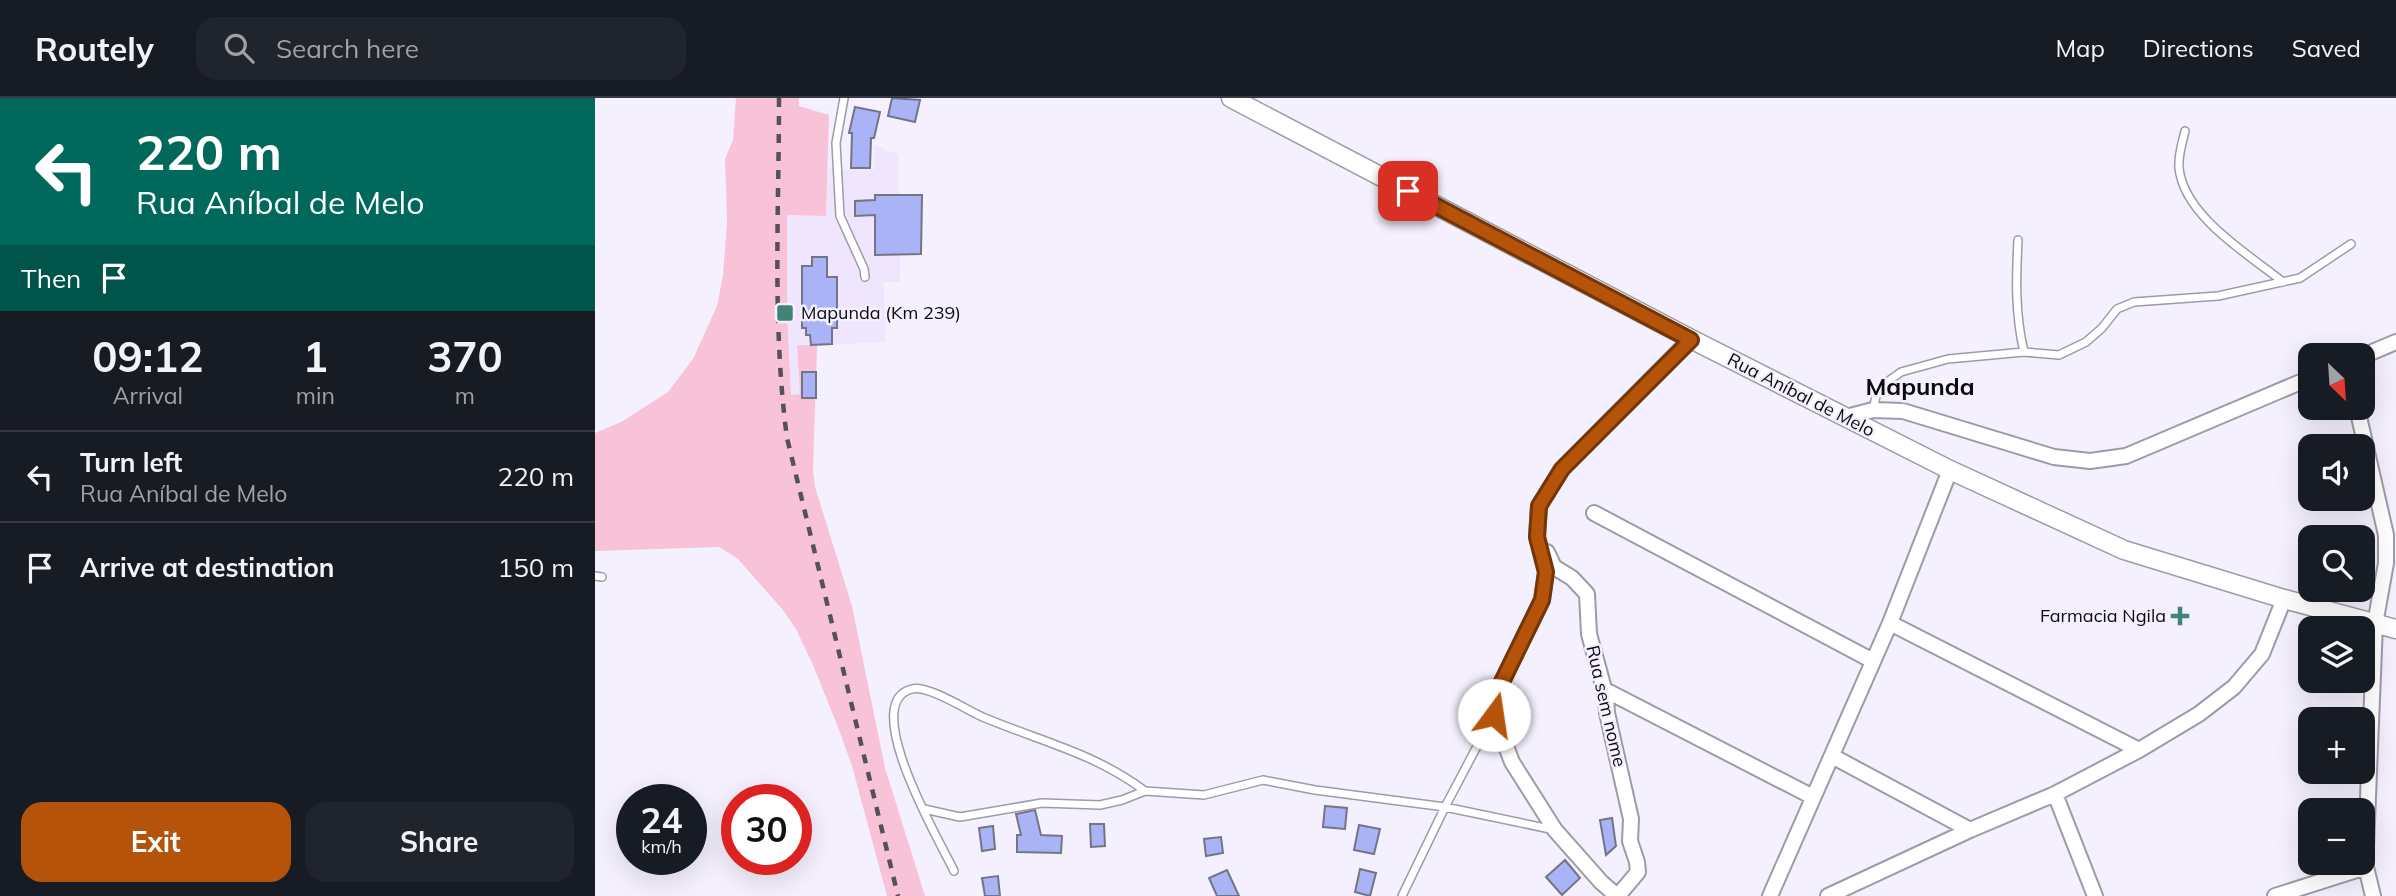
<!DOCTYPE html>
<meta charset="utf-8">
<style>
body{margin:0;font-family:Mulish,sans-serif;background:#20242c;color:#f1f3f6;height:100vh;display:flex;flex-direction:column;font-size:26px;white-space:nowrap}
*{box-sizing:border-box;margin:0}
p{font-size:23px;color:#9ea1a6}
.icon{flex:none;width:38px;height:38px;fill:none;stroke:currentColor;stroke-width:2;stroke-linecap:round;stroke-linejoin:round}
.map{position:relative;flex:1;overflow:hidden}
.panel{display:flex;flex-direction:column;background:#171b24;width:595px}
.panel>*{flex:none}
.hud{background:#00695c;color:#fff;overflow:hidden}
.needle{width:46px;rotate:155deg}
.controls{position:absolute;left:1703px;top:245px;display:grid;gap:14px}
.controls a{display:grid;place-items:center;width:77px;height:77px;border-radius:14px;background:#171b24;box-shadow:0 7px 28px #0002;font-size:35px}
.speed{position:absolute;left:21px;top:686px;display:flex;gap:14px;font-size:35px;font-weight:700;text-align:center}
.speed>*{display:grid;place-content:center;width:91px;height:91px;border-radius:50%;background:#171b24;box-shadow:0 7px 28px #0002;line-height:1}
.speed small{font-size:18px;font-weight:400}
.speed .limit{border:10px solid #d22;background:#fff;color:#111}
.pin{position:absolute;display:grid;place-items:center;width:60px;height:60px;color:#fff;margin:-30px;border-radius:14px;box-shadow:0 4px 10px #0006}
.me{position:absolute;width:77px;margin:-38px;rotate:14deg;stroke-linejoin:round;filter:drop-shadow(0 0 5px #0008)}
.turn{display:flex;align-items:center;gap:24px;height:147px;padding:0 21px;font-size:32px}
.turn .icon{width:91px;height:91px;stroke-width:2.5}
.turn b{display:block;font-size:49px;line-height:60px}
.then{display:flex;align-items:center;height:66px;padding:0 21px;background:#0003;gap:14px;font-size:26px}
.eta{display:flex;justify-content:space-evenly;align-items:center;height:119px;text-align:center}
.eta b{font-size:42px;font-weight:700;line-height:49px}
.button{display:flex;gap:14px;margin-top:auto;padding:14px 21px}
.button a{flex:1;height:80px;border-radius:21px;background:#b45309;color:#fff;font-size:28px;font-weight:700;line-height:80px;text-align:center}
.button a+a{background:#20242c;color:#f1f3f6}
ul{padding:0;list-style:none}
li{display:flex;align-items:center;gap:21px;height:91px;padding:0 21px;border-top:2px solid #363941}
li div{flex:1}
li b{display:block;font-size:26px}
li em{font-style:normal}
header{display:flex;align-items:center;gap:42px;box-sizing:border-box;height:98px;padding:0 35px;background:#171b24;border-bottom:2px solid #363941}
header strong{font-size:33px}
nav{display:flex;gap:38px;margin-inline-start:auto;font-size:24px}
.search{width:490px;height:63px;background:#20242c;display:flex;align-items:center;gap:18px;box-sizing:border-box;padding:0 24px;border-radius:21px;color:#9ea1a6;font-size:26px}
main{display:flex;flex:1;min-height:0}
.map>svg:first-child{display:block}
.built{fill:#efe6fd}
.green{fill:#f8c3d8}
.building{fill:#aab3f5;stroke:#737584;stroke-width:2}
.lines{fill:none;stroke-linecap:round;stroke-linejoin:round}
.service-casing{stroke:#9f9aa9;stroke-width:10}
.minor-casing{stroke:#9f9aa9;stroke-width:18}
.tertiary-casing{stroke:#9f9aa9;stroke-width:21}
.service{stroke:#fff;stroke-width:7}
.minor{stroke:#fff;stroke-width:14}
.tertiary{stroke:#fff;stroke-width:18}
.rail{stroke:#545159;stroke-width:4.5;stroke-dasharray:9 9;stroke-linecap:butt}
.route-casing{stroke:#753606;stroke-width:18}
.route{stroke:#b45309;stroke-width:12}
.poi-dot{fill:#418477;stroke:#f4f0fd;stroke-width:2.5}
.labels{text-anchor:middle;stroke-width:5;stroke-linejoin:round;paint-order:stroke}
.poi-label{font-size:18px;fill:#0c0a0f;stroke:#f4f0fd;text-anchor:start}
.street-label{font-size:18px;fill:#0c0a0f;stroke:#f4f0fd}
.district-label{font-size:24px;font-weight:bold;fill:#0c0a0f;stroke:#f4f0fd}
</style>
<header>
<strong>Routely</strong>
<div class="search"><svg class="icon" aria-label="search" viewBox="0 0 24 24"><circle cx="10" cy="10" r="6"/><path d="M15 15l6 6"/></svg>Search here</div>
<nav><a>Map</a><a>Directions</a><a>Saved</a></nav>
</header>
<main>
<section class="panel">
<div class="hud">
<div class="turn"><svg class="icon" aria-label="left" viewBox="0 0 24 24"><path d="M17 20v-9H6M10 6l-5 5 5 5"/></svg><div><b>220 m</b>Rua Aníbal de Melo</div></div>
<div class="then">Then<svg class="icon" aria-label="arrive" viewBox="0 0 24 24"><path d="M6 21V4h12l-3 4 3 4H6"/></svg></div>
</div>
<div class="eta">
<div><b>09:12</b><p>Arrival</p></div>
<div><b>1</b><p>min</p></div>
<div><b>370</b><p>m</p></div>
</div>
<ul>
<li><svg class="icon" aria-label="left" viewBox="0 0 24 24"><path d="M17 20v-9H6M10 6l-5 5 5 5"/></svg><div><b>Turn left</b><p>Rua Aníbal de Melo</p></div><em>220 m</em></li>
<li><svg class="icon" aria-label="arrive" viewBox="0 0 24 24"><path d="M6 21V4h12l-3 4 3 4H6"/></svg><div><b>Arrive at destination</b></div><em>150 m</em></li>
</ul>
<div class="button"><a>Exit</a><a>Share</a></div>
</section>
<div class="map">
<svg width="1801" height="798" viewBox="0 0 1801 798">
<rect width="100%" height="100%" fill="#f4f0fd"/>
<path class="built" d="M 279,48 L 288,49 L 288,52 L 303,56 L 304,97 L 327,97 L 326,156 L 305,156 L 305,184 L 289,184 L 290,244 L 202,248 L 205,296 L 196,297 L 192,215 L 192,117 L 231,118 L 233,71 L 279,72 Z"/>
<path class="green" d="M 141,0 L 204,0 L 204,8 L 234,17 L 231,118 L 192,117 L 192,215 L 196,297 L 205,296 L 202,247 L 222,247 L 218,373 L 220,389 L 257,508 L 290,670 L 330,798 L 292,798 L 257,668 L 243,629 L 218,567 L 201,531 L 188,512 L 142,460 L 124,449 L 0,453 L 0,335 L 26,324 L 73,294 L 98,261 L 122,208 L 128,177 L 132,124 L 130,61 L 138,42 Z"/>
<path class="building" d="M 297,0 L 325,2 L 320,24 L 293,18 Z
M 260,9 L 285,14 L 279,40 L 276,40 L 275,70 L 256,70 L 257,35 L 254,35 Z
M 280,97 L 327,97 L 326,156 L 280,157 L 280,117 L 260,118 L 260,103 L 280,102 Z
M 217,159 L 232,159 L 232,179 L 242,179 L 242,230 L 237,230 L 237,246 L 216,247 L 215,237 L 211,237 L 211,230 L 207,230 L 207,168 L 217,168 Z
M 207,274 L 221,274 L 221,300 L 207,300 Z
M 730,708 L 752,710 L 750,731 L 728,729 Z
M 440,712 L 446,737 L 467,738 L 466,755 L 422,754 L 422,737 L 426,737 L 421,716 Z
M 1017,720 L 1021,748 L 1011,757 L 1005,722 Z
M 495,726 L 509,726 L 510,748 L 496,749 Z
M 764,727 L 785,731 L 779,756 L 759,752 Z
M 398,728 L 400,751 L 387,753 L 384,730 Z
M 626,739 L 628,755 L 611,758 L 609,741 Z
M 970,762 L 985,780 L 967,797 L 951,779 Z
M 765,771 L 781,775 L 775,798 L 760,794 Z
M 632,772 L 644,798 L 622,798 L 614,780 Z
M 403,778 L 405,798 L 390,798 L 387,780 Z"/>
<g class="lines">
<g class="service-casing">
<path id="service" d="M 249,0 L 241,45 L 245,118 L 269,171 L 270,179
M 1590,33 C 1587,46 1583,57 1584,70 C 1589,118 1653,156 1688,184
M 1423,142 C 1421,181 1420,216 1429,254
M 1278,312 L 1281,298 L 1292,284 L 1306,274 L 1353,261 L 1429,254 L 1464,257 L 1491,244 L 1507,230 L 1522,211 L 1539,204 L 1623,198 L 1705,180 L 1756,146
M 0,478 L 7,479
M 550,693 L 609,697 L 668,682 L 720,692 L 850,709 L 960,732
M 329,711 L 365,719 L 447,705 L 505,707 L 527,702 L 550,693 C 499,655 448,644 390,620 C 373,613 334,587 317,591 C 262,604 347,747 359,773
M 807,798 L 850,709 L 898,618"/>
</g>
<g class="minor-casing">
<path id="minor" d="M 1768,258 L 1801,244
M 1762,310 L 1791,437 L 1791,465 L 1780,526 L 1771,748 L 1771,769 L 1778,798
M 1251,319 L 1278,312 L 1308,313 L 1459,359 L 1495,363 L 1531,358 L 1715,280
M 999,415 L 1278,563
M 952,454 L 959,469 L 977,480 L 992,496 L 994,536 L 1011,598 L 1012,615 L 1036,721 L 1035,743 L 1042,764 L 1043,774 L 1027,793
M 1295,525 L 1544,652
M 1014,594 L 1218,699
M 1237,658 L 1375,732
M 1460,696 L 1500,798
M 1022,798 L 1006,784 L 960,732 L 917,664 L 899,617 L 902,594 L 947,502 L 951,474 L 942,439 L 944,408 L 967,371 L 1096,241
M 1175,798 L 1295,525 L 1355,372
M 1233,798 L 1375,732 L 1460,696 L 1544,652 L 1604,616 L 1639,589 L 1667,556 L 1689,501
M 1680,798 L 1771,769"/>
</g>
<g class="tertiary-casing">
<path id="tertiary" d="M 636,0 L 1096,241 L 1355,372 L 1529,452 L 1689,501 L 1801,531"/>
</g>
<use href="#service" class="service"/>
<use href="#minor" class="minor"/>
<use href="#tertiary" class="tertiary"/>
<path class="rail" d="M 184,0 C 184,113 177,227 192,340 L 303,798"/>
</g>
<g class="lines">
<g class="route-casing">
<path id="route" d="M 813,93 L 1096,242 L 967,371 L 944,408 L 942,439 L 951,474 L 947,502 L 902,594 L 899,617"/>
</g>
<use href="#route" class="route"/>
</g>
<g class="poi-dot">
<rect x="181" y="206" width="18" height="18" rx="3.5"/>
<path d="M1581.5 507.5h7v7h7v7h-7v7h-7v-7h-7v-7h7z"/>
</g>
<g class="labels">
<g class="poi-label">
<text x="206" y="221">Mapunda (Km 239)</text>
<text x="1571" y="524" text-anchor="end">Farmacia Ngila</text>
</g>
<g class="street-label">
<text transform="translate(1206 297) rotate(27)" y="6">Rua Aníbal de Melo</text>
<text transform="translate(1011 608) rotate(77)" y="6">Rua sem nome</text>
</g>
<g class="district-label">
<text x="1325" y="297">Mapunda</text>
</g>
</g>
</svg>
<div class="controls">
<a><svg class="needle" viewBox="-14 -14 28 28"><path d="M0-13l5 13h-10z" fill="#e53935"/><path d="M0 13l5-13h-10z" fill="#9ea1a6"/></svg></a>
<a><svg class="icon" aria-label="sound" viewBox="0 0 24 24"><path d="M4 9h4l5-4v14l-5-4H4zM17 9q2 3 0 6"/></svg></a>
<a><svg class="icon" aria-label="search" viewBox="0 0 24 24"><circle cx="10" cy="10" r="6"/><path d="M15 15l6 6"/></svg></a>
<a><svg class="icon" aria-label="layers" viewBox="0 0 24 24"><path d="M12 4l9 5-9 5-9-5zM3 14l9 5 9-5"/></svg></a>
<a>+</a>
<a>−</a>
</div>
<div class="speed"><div>24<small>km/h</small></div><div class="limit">30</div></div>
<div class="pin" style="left:813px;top:93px;background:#d93025"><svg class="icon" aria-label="arrive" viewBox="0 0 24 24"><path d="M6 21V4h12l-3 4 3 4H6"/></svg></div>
<svg class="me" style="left:899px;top:617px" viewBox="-20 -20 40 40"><circle r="19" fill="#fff"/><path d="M0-13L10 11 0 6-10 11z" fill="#b45309"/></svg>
</div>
</main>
